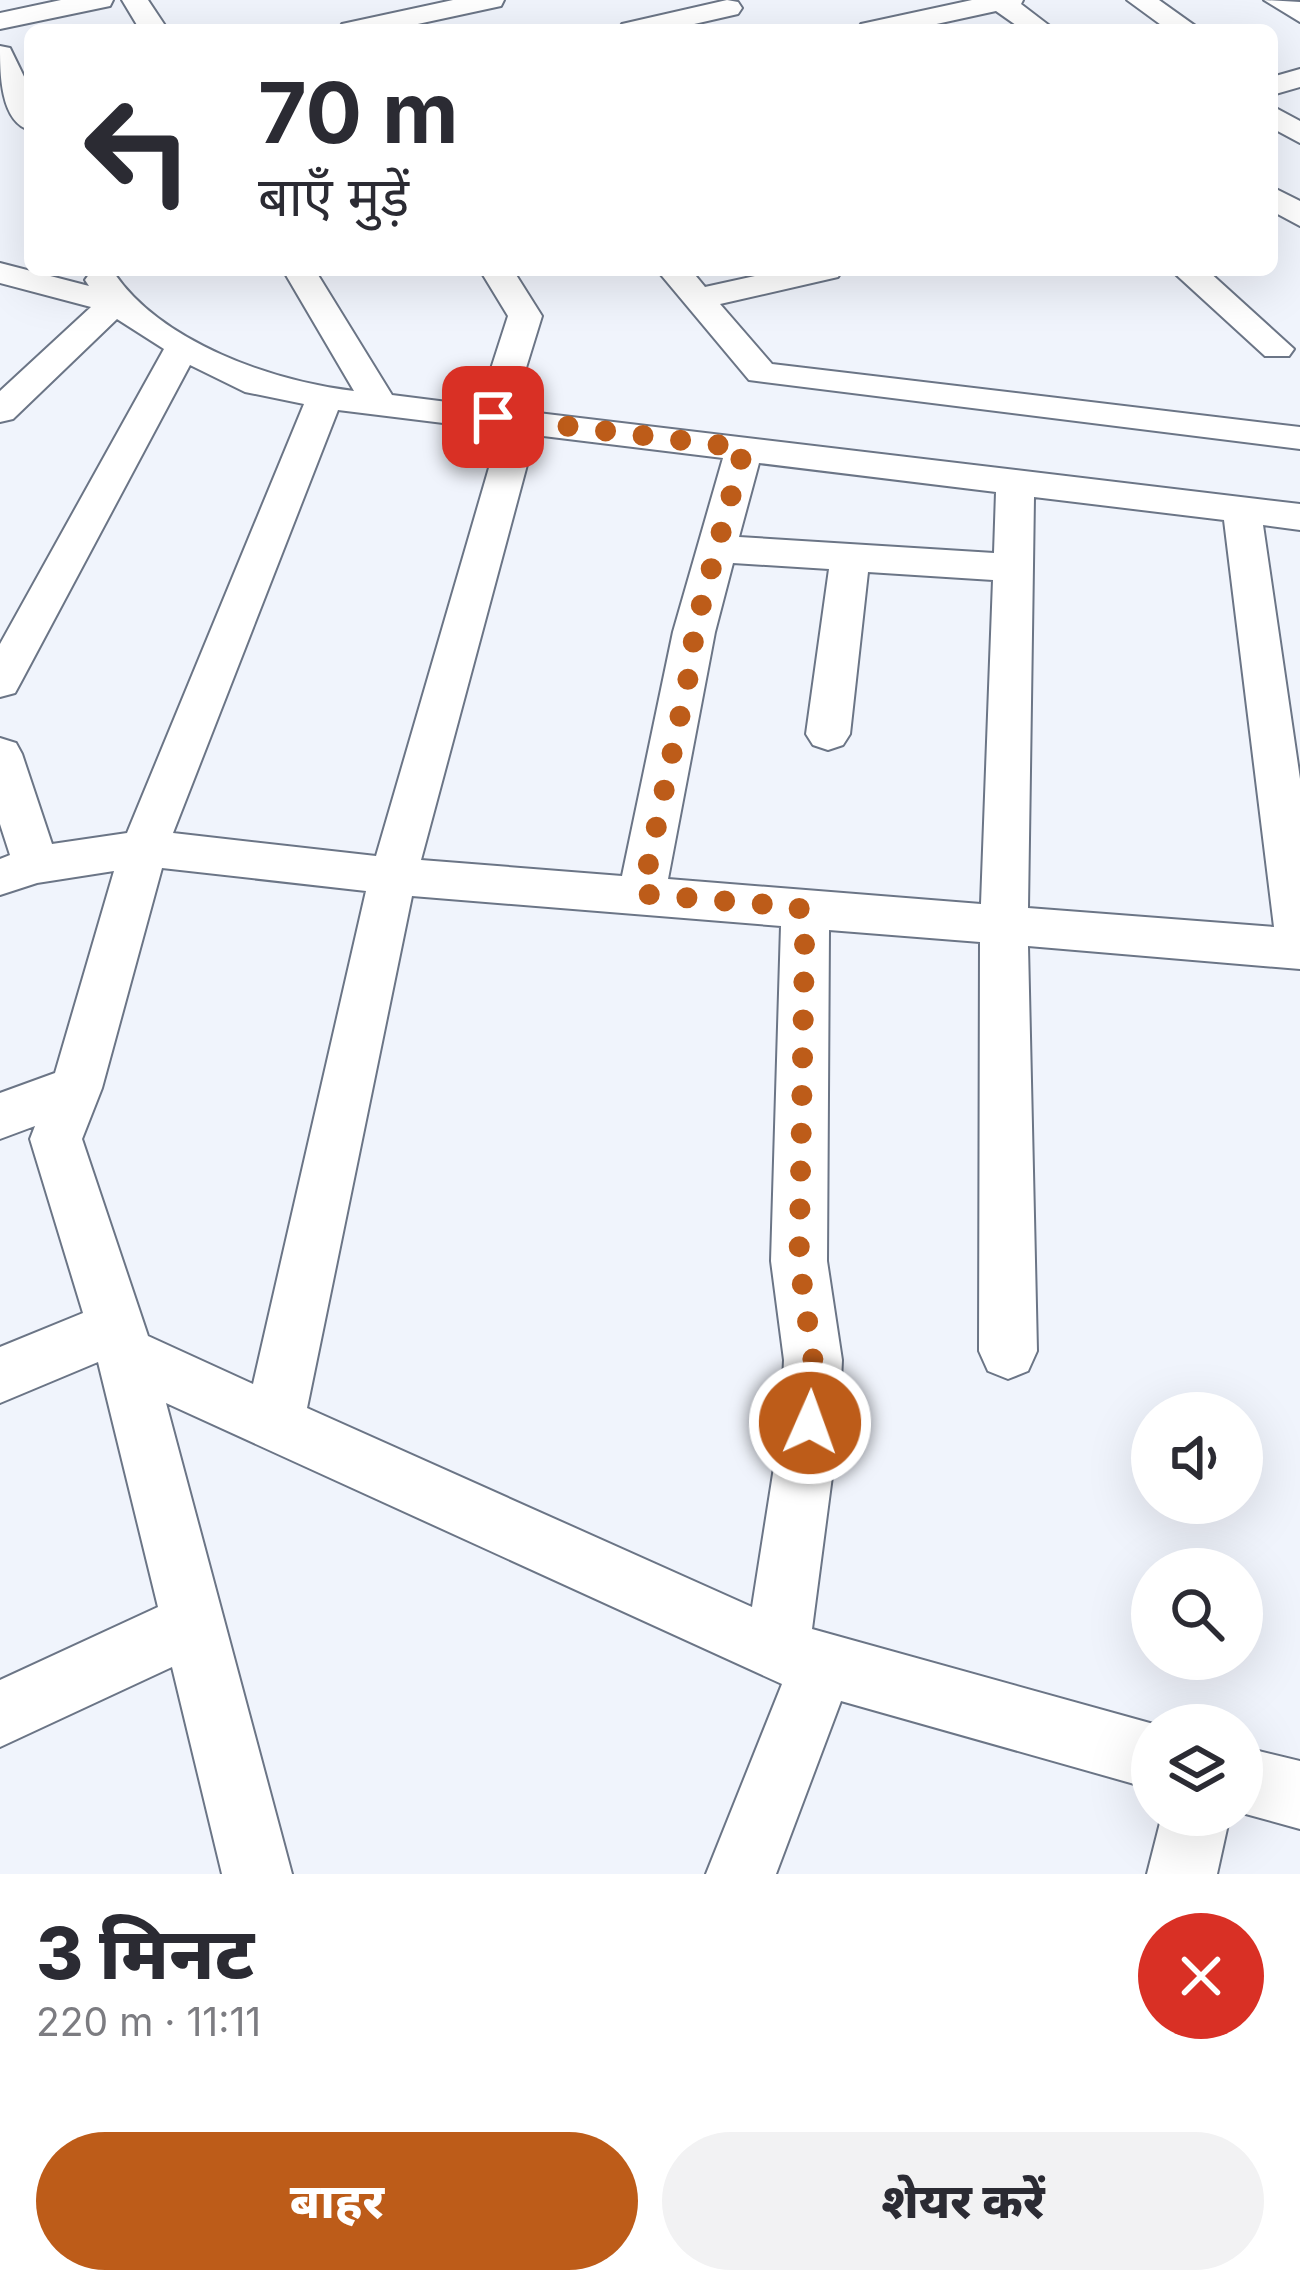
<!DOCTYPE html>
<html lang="hi">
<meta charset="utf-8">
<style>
body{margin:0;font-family:Inter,"Noto Sans Devanagari",sans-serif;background:#f2f2f3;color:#2b2b33;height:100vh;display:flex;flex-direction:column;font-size:45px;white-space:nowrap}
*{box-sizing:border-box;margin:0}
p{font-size:39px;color:#7c7c81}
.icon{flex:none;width:66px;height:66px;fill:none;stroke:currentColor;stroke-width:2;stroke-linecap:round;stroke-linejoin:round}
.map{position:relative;height:1874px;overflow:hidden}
.details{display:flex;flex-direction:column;background:#fff;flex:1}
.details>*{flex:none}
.top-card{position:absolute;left:24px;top:24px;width:1254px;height:252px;border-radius:18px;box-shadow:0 12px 48px #0002;background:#fff;color:#2b2b33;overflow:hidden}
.controls{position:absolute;left:1131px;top:1392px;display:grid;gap:24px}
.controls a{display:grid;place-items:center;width:132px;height:132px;border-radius:50%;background:#fff;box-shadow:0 12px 48px #0002;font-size:60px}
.pin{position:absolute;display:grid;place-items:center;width:102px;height:102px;color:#fff;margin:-51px;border-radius:24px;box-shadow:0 6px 18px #0006}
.me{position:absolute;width:132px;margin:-66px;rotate:2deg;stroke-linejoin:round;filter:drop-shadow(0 0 9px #0008)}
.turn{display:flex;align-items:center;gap:42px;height:252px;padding:0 36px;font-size:54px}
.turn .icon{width:156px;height:156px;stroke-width:2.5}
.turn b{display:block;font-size:84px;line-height:102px}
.round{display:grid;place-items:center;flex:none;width:126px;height:126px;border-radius:63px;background:#f2f2f3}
.summary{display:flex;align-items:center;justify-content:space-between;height:204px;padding:0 36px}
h1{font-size:72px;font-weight:800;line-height:90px}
.primary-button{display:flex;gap:24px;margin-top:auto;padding:24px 36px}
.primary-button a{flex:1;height:138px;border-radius:72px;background:#bd5c19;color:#fff;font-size:48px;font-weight:800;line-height:138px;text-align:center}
.primary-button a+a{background:#f2f2f3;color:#2b2b33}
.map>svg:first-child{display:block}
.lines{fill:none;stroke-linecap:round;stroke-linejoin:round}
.street-casing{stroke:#6b7586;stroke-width:4}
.street{fill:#fff;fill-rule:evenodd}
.route{stroke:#bd5c19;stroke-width:21;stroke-dasharray:0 37.8}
</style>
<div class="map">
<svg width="1300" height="1874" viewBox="0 0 1300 1874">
<rect width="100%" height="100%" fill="#f0f4fc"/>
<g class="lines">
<g class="street-casing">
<path id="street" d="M 61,0 L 113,0 L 110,6 L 0,29 L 0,13 Z
M 122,0 L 148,0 L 168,30 L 140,30 Z
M 453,0 L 504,0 L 501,6 L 390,30 L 338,30 L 342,24 Z
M 727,0 L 738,2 L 742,8 L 738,14 L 668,30 L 618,30 L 622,24 Z
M 972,0 L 1023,0 L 1021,4 L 1055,30 L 1023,30 L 996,11 L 909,30 L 857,30 L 861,24 Z
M 1127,0 L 1159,0 L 1201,30 L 1168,30 Z
M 1264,0 L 1300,2 L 1300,22 Z
M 0,46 L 10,48 L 30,89 L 30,130 C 0,122 0,72 0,46 Z
M 1300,69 L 1300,87 L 1272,95 L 1272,77 Z
M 1272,106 L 1300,121 L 1300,143 L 1272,128 Z
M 1272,187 L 1300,201 L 1300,226 L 1272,211 Z
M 0,263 L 89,286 L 85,280 L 90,273 L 114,273 C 162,343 272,381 354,391 L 283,270 L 315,270 L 392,395 L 479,406 L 508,316 L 480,270 L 513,270 L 542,316 L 513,410 L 1300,504 L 1300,530 L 1263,525 L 1300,779 L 1300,969 L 1028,946 L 1037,1351 L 1028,1371 L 1008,1379 L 988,1371 L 979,1351 L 980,942 L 829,930 L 827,1261 L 842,1360 L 839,1423 L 812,1629 L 1157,1725 L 1152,1725 L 1152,1789 L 841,1701 L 776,1874 L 706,1874 L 782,1684 L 166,1403 L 292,1874 L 222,1874 L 172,1667 L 0,1747 L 0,1680 L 158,1607 L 98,1362 L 0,1403 L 0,1347 L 83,1313 L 30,1139 L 35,1126 L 0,1139 L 0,1093 L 55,1073 L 114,871 L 37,883 L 0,895 L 0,859 L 10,855 L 0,824 L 0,738 L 16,743 L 22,754 L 52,844 L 127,833 L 304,404 L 245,392 L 190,365 L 21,682 L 15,693 L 0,697 L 0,644 L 164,349 L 117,319 L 13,419 L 0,422 L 0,391 L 91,307 L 0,283 ZM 338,410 L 500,430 L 376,856 L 173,833 ZM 535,435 L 723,458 L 673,632 L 622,876 L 421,860 ZM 759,463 L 996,492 L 994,553 L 739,537 ZM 1034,497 L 1224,520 L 1274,927 L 1028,908 ZM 733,563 L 829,569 L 806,734 L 813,745 L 828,750 L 843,745 L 850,734 L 868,572 L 993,580 L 981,904 L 668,879 L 715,632 ZM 162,868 L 366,891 L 253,1384 L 148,1336 L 82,1139 L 102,1088 ZM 412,896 L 781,926 L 771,1261 L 784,1360 L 781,1423 L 752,1607 L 307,1408 Z
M 657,270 L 691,270 L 705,287 L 782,270 L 842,270 L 838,277 L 720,304 L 772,364 L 1300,427 L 1300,449 L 749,380 Z
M 1171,270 L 1207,270 L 1294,349 L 1289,356 L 1265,356 Z
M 1242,1747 L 1300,1761 L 1300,1829 L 1242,1813 Z
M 1162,1815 L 1230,1815 L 1217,1874 L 1147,1874 Z"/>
</g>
<use href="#street" class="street"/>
</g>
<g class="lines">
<path class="route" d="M 493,417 L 744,448 L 694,632 L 692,660 L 642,894 L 798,907 L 805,916 L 799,1261 L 813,1360 L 810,1423"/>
</g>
</svg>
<div class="controls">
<a><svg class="icon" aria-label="sound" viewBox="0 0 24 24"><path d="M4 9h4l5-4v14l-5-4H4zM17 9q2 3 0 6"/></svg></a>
<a><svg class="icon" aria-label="search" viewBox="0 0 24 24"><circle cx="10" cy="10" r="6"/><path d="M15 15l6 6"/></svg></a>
<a><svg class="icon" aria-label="layers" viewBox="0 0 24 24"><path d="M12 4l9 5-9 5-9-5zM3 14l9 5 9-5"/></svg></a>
</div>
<div class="pin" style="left:493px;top:417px;background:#d93025"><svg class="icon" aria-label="arrive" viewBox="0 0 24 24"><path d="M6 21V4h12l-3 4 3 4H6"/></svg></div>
<svg class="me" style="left:810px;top:1423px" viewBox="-20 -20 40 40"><circle r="17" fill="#bd5c19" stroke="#fff" stroke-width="3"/><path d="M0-11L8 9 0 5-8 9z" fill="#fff"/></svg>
<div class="top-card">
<div class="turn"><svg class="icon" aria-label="left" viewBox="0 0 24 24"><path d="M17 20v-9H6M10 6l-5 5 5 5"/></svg><div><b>70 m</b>बाएँ मुड़ें</div></div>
</div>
</div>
<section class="details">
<div class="summary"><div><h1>3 मिनट</h1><p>220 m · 11:11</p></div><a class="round" style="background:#d93025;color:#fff"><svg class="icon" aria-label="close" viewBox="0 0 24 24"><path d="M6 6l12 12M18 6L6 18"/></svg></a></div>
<div class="primary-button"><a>बाहर</a><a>शेयर करें</a></div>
</section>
